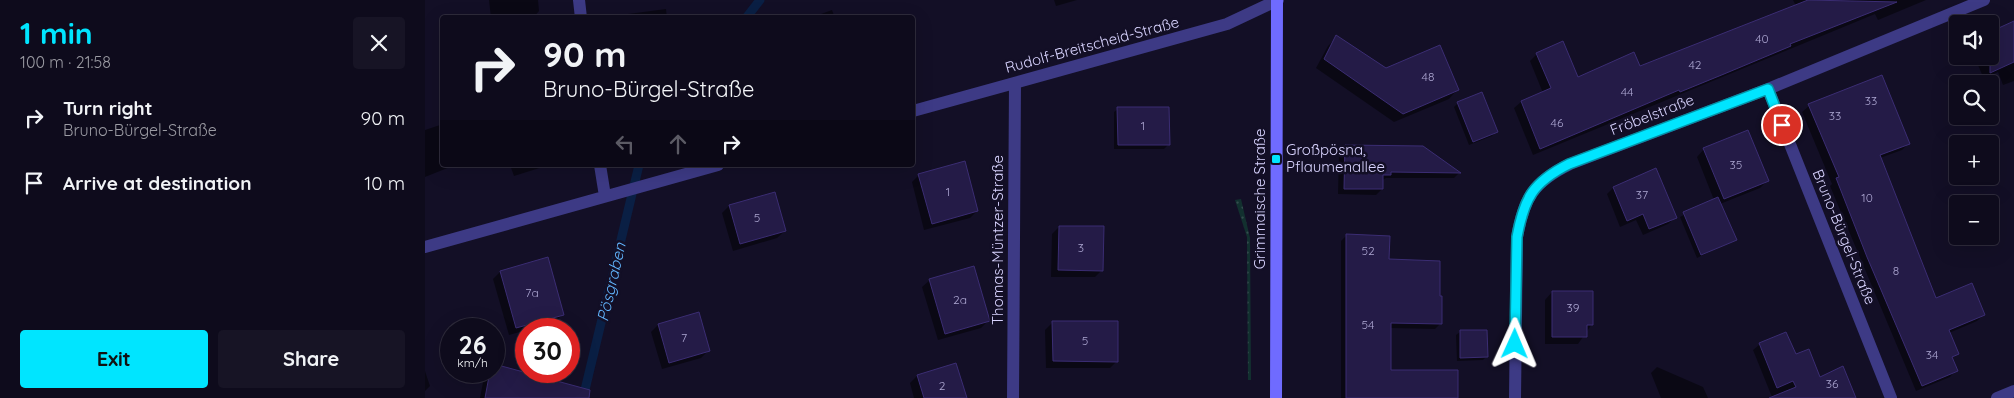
<!DOCTYPE html>
<meta charset="utf-8">
<style>
body{margin:0;font-family:Quicksand,sans-serif;background:#171425;color:#f1f3f6;height:100vh;display:flex;flex-direction:column;font-size:19px;white-space:nowrap}
*{box-sizing:border-box;margin:0}
p{font-size:16px;color:#9b9ba3}
.icon{flex:none;width:28px;height:28px;fill:none;stroke:currentColor;stroke-width:2;stroke-linecap:round;stroke-linejoin:round}
.map{position:relative;flex:1;overflow:hidden}
.details{display:flex;flex-direction:column;background:#0e0b1c;width:425px}
.details>*{flex:none}
.guide{position:absolute;left:15px;top:15px;width:475px;height:152px;border-radius:5px;box-shadow:0 5px 20px #0002,0 0 0 1px #2e2b3b;background:#0e0b1c;color:#f1f3f6;overflow:hidden}
.controls{position:absolute;left:1524px;top:15px;display:grid;gap:10px}
.controls a{display:grid;place-items:center;width:50px;height:50px;border-radius:5px;background:#0e0b1c;box-shadow:0 5px 20px #0002,0 0 0 1px #2e2b3b;font-size:25px}
.speed{position:absolute;left:15px;top:318px;display:flex;gap:10px;font-size:25px;font-weight:700;text-align:center}
.speed>*{display:grid;place-content:center;width:65px;height:65px;border-radius:50%;background:#0e0b1c;box-shadow:0 5px 20px #0002,0 0 0 1px #2e2b3b;line-height:1}
.speed small{font-size:12px;font-weight:400}
.speed .limit{border:8px solid #d22;background:#fff;color:#111}
.pin{position:absolute;display:grid;place-items:center;width:42px;height:42px;color:#fff;margin:-21px;border:2px solid #fff;border-radius:50%;box-shadow:0 1px 5px #0007}
.me{position:absolute;width:55px;margin:-28px;rotate:1deg;stroke-linejoin:round;filter:drop-shadow(0 0 4px #0008)}
.turn{display:flex;align-items:center;gap:18px;height:105px;padding:0 20px;font-size:22px}
.turn .icon{width:65px;height:65px;stroke-width:2.5}
.turn b{display:block;font-size:35px;line-height:42px}
.lanes{display:flex;align-items:center;height:48px;padding:0 20px;background:#0003;justify-content:center;gap:25px;direction:ltr}
.lanes .off{opacity:.35}
.round{display:grid;place-items:center;flex:none;width:52px;height:52px;border-radius:5px;background:#171425}
.head{display:flex;align-items:center;justify-content:space-between;height:85px;padding:0 20px}
h1{font-size:30px;font-weight:700;line-height:38px;color:#00e5ff}
.cta{display:flex;gap:10px;margin-top:auto;padding:10px 20px}
.cta a{flex:1;height:58px;border-radius:5px;background:#00e5ff;color:#111;font-size:20px;font-weight:700;line-height:58px;text-align:center}
.cta a+a{background:#171425;color:#f1f3f6}
ul{padding:0;list-style:none}
li{display:flex;align-items:center;gap:15px;height:65px;padding:0 20px}
li div{flex:1}
li b{display:block;font-size:19px}
li em{font-style:normal}
main{display:flex;flex:1;min-height:0}
.map>svg:first-child{display:block}
.grass{fill:url(#grass-dots)}
.shadow{fill:#0007}
.lines{fill:none;stroke-linecap:round;stroke-linejoin:round}
.stream{stroke:#0a1f44;stroke-width:9}
.building{fill:#241b47;stroke:#3b2d73}
.minor{stroke:#3d3a85;stroke-width:12}
.secondary{stroke:#6f6bff;stroke-width:12}
.route-casing{stroke:#0095a6;stroke-width:12}
.route{stroke:#00e5ff;stroke-width:9}
.poi-dot{fill:#00e5ff;stroke:#130f26;stroke-width:2}
.labels{text-anchor:middle;stroke-width:5;stroke-linejoin:round;paint-order:stroke}
.number-label{font-size:12px;fill:#aca6d1}
.street-label{font-size:15px;fill:#d9d4ff;stroke:#130f26}
.poi-label{font-size:15px;fill:#d9d4ff;stroke:#130f26;text-anchor:start}
.water-label{font-size:16px;font-style:italic;fill:#62b6ff;stroke:#130f26}
</style>
<main>
<section class="details">
<div class="head"><div><h1>1 min</h1><p>100 m · 21:58</p></div><a class="round"><svg class="icon" aria-label="close" viewBox="0 0 24 24"><path d="M6 6l12 12M18 6L6 18"/></svg></a></div>
<ul>
<li><svg class="icon" aria-label="right" viewBox="0 0 24 24"><path d="M7 20v-9h11M14 6l5 5-5 5"/></svg><div><b>Turn right</b><p>Bruno-Bürgel-Straße</p></div><em>90 m</em></li>
<li><svg class="icon" aria-label="arrive" viewBox="0 0 24 24"><path d="M6 21V4h12l-3 4 3 4H6"/></svg><div><b>Arrive at destination</b></div><em>10 m</em></li>
</ul>
<div class="cta"><a>Exit</a><a>Share</a></div>
</section>
<div class="map">
<svg width="1589" height="398" viewBox="0 0 1589 398">
<defs>
<pattern id="grass-dots" width="8" height="8" patternUnits="userSpaceOnUse" patternTransform="scale(1.25)"><rect width="8" height="8" fill="#12302f"/><path d="M2 2h.1M6 6h.1" fill="none" stroke="#344d4e" stroke-width="1.8" stroke-linecap="round"/></pattern>
</defs>
<rect width="100%" height="100%" fill="#130f26"/>
<path class="grass" d="M 816,199 L 825,238 L 826,380 L 823,380 L 822,237 L 810,200 Z"/>
<path class="shadow" d="M 64,0 L 113,0 L 114,11 L 108,18 L 66,18 Z
M 629,0 L 652,0 L 631,6 Z
M 1368,0 L 1501,0 L 1453,20 L 1450,14 L 1108,155 L 1089,108 L 1096,102 L 1118,93 L 1105,61 L 1112,54 L 1152,79 L 1215,68 L 1371,6 Z
M 241,9 L 242,18 L 199,18 L 203,14 Z
M 407,10 L 410,18 L 385,18 Z
M 1589,23 L 1589,81 L 1578,85 L 1573,72 L 1559,79 L 1549,56 L 1565,56 L 1565,33 Z
M 912,37 L 961,69 L 1032,90 L 1024,99 L 969,122 L 891,68 L 903,46 Z
M 1033,103 L 1071,132 L 1067,136 L 1044,145 L 1029,107 Z
M 1384,106 L 1484,143 L 1477,150 L 1455,158 L 1510,300 L 1559,314 L 1552,321 L 1524,333 L 1532,353 L 1526,359 L 1531,370 L 1525,377 L 1491,391 L 1405,186 L 1407,184 L 1377,112 Z
M 693,109 L 743,145 L 739,149 L 689,149 L 689,112 Z
M 18,124 L 18,165 L 30,165 L 0,177 L 0,130 Z
M 920,146 L 1034,173 L 1029,178 L 961,178 L 957,180 L 957,189 L 951,195 L 913,194 L 914,153 Z
M 1279,149 L 1342,181 L 1335,188 L 1295,204 L 1310,239 L 1272,258 L 1255,217 L 1289,200 L 1272,157 Z
M 85,165 L 124,165 L 89,176 Z
M 494,175 L 552,211 L 545,218 L 499,230 L 487,182 Z
M 1188,188 L 1250,218 L 1243,224 L 1218,235 L 1211,220 L 1195,227 L 1182,194 Z
M 304,206 L 360,231 L 352,238 L 308,251 L 297,213 Z
M 634,227 L 677,270 L 670,277 L 626,277 L 627,234 Z
M 921,236 L 963,260 L 1013,297 L 1016,323 L 1010,329 L 965,328 L 965,371 L 1031,398 L 916,398 L 916,241 Z
M 75,272 L 138,314 L 130,322 L 84,335 L 68,279 Z
M 505,280 L 564,320 L 556,328 L 513,340 L 497,287 Z
M 1127,292 L 1167,324 L 1153,344 L 1120,344 L 1120,300 Z
M 628,322 L 692,361 L 685,368 L 621,368 L 620,330 Z
M 233,325 L 283,351 L 276,358 L 237,369 L 226,332 Z
M 1035,332 L 1062,356 L 1058,360 L 1032,361 L 1031,335 Z
M 1361,334 L 1370,356 L 1394,378 L 1430,398 L 1346,398 L 1347,397 L 1328,350 L 1334,345 Z
M 69,366 L 142,385 L 140,398 L 55,398 L 60,372 L 69,371 Z
M 1232,367 L 1278,387 L 1283,398 L 1236,398 L 1226,373 Z
M 0,371 L 5,386 L 0,391 Z
M 492,376 L 540,398 L 489,398 L 485,383 Z"/>
<g class="lines">
<path class="stream" d="M 321,18 L 335,0
M 158,398 L 214,165"/>
</g>
<path class="building" d="M 1383,0 L 1472,2 L 1365,44 L 1366,46 L 1299,74 L 1255,92 L 1254,90 L 1115,149 L 1096,101 L 1126,88 L 1111,53 L 1138,41 L 1153,77 L 1209,52 L 1215,66 Z
M 1589,21 L 1589,62 L 1565,73 L 1565,32 Z
M 911,35 L 961,68 L 1015,45 L 1034,90 L 978,114 L 899,59 Z
M 1457,75 L 1485,144 L 1455,155 L 1511,298 L 1547,283 L 1560,315 L 1524,330 L 1534,354 L 1527,357 L 1533,371 L 1497,386 L 1442,257 L 1411,178 L 1414,177 L 1383,104 Z
M 1057,92 L 1073,132 L 1048,142 L 1032,102 Z
M 692,107 L 744,107 L 745,145 L 693,145 Z
M 1323,130 L 1344,181 L 1299,199 L 1278,148 Z
M 920,145 L 998,146 L 1036,173 L 966,172 L 966,175 L 958,175 L 958,189 L 919,189 Z
M 540,161 L 553,211 L 507,224 L 493,174 Z
M 1231,168 L 1252,218 L 1224,229 L 1218,214 L 1202,221 L 1188,187 Z
M 350,192 L 361,231 L 315,244 L 304,205 Z
M 1293,197 L 1312,240 L 1276,255 L 1258,212 Z
M 634,226 L 679,226 L 678,271 L 633,270 Z
M 921,234 L 965,236 L 964,259 L 1015,261 L 1015,296 L 1017,296 L 1017,324 L 966,323 L 966,370 L 1033,370 L 1033,398 L 921,398 Z
M 123,257 L 139,315 L 91,328 L 75,271 Z
M 549,266 L 565,321 L 520,334 L 504,279 Z
M 1127,291 L 1168,291 L 1168,325 L 1162,325 L 1162,337 L 1127,337 Z
M 274,312 L 285,351 L 244,363 L 233,324 Z
M 627,321 L 693,321 L 693,362 L 628,361 Z
M 1035,330 L 1062,330 L 1063,357 L 1035,358 Z
M 1361,332 L 1371,354 L 1384,349 L 1395,377 L 1418,366 L 1431,398 L 1344,398 L 1371,387 L 1368,381 L 1352,388 L 1334,343 Z
M 531,363 L 542,398 L 499,398 L 492,375 Z
M 69,364 L 165,390 L 164,398 L 60,398 L 65,371 L 69,371 Z"/>
<g class="lines">
<path class="minor" d="M 154,0 L 156,18
M 1343,89 L 1466,398
M 488,111 L 802,24 L 853,0
M 175,165 L 180,196
M 0,247 L 293,165
M 588,398 L 590,83
M 1090,398 L 1092,237 C 1099,198 1108,182 1145,164 L 1343,89 L 1559,0
M 1572,398 L 1589,391"/>
<path class="secondary" d="M 851,398 L 852,0"/>
</g>
<g class="lines">
<g class="route-casing">
<path id="route" d="M 1090,344 L 1092,237 C 1099,198 1108,182 1144,164 L 1343,89 L 1357,125"/>
</g>
<use href="#route" class="route"/>
</g>
<rect class="poi-dot" x="846" y="154" width="10" height="10" rx="2.5"/>
<g class="labels">
<g class="number-label">
<text x="1337" y="43">40</text>
<text x="1270" y="69">42</text>
<text x="1003" y="81">48</text>
<text x="1202" y="96">44</text>
<text x="1446" y="105">33</text>
<text x="1410" y="120">33</text>
<text x="1132" y="127">46</text>
<text x="718" y="130">1</text>
<text x="1311" y="169">35</text>
<text x="523" y="196">1</text>
<text x="1217" y="199">37</text>
<text x="1442" y="202">10</text>
<text x="332" y="222">5</text>
<text x="656" y="252">3</text>
<text x="943" y="255">52</text>
<text x="1471" y="275">8</text>
<text x="107" y="297">7a</text>
<text x="535" y="304">2a</text>
<text x="1148" y="312">39</text>
<text x="943" y="329">54</text>
<text x="259" y="342">7</text>
<text x="660" y="345">5</text>
<text x="1507" y="359">34</text>
<text x="1407" y="388">36</text>
<text x="517" y="390">2</text>
</g>
<g class="street-label">
<text transform="translate(667 45) rotate(-15)" y="5">Rudolf-Breitscheid-Straße</text>
<text transform="translate(1227 115) rotate(-21)" y="5">Fröbelstraße</text>
<text transform="translate(835 199) rotate(-90)" y="5">Grimmaische Straße</text>
<text transform="translate(1419 237) rotate(68)" y="5">Bruno-Bürgel-Straße</text>
<text transform="translate(573 240) rotate(-90)" y="5">Thomas-Müntzer-Straße</text>
</g>
<g class="poi-label">
<text x="861" y="155">Großpösna,<tspan x="861" dy="17">Pflaumenallee</tspan></text>
</g>
<g class="water-label">
<text transform="translate(186 282) rotate(-77)" y="6">Pösgraben</text>
</g>
</g>
</svg>
<div class="controls">
<a><svg class="icon" aria-label="sound" viewBox="0 0 24 24"><path d="M4 9h4l5-4v14l-5-4H4zM17 9q2 3 0 6"/></svg></a>
<a><svg class="icon" aria-label="search" viewBox="0 0 24 24"><circle cx="10" cy="10" r="6"/><path d="M15 15l6 6"/></svg></a>
<a>+</a>
<a>−</a>
</div>
<div class="speed"><div>26<small>km/h</small></div><div class="limit">30</div></div>
<div class="pin" style="left:1357px;top:125px;background:#d93025"><svg class="icon" aria-label="arrive" viewBox="0 0 24 24"><path d="M6 21V4h12l-3 4 3 4H6"/></svg></div>
<svg class="me" style="left:1090px;top:344px" viewBox="-20 -20 40 40"><path d="M0-17L14 15 0 8-14 15z" fill="#00e5ff" stroke="#fff" stroke-width="4"/></svg>
<div class="guide">
<div class="turn"><svg class="icon" aria-label="right" viewBox="0 0 24 24"><path d="M7 20v-9h11M14 6l5 5-5 5"/></svg><div><b>90 m</b>Bruno-Bürgel-Straße</div></div>
<div class="lanes"><svg class="icon off" aria-label="left" viewBox="0 0 24 24"><path d="M17 20v-9H6M10 6l-5 5 5 5"/></svg><svg class="icon off" aria-label="ahead" viewBox="0 0 24 24"><path d="M12 20V5M6 11l6-6 6 6"/></svg><svg class="icon" aria-label="right" viewBox="0 0 24 24"><path d="M7 20v-9h11M14 6l5 5-5 5"/></svg></div>
</div>
</div>
</main>
